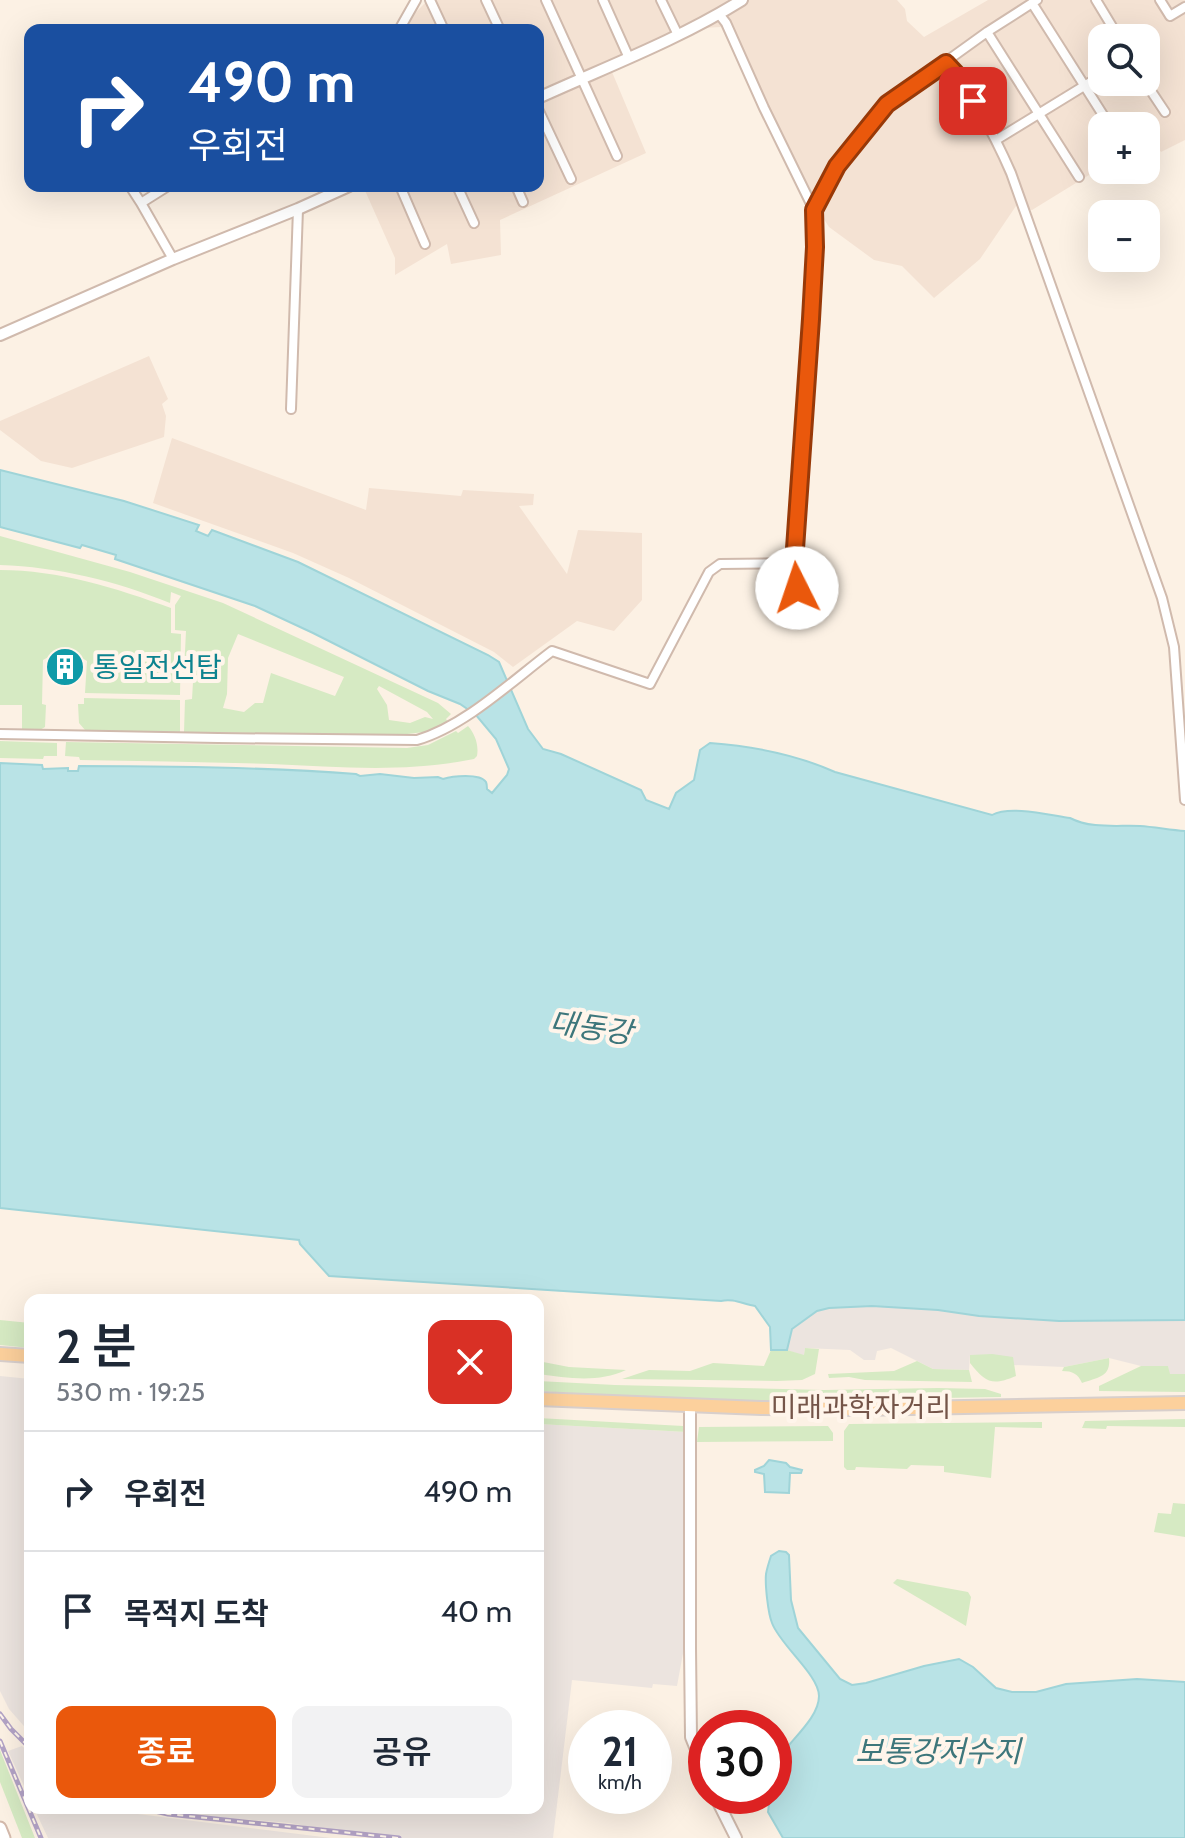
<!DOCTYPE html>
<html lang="ko">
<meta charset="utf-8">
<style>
body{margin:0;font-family:Cabin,"Noto Sans KR",sans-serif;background:#f2f2f3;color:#1f2937;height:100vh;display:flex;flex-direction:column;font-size:30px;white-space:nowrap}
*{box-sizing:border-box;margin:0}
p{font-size:26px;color:#747a83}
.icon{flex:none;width:44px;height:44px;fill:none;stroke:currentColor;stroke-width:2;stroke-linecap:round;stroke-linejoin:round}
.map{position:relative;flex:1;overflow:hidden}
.drawer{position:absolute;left:24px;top:1294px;width:520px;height:520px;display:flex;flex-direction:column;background:#fff;border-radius:16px;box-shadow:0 8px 32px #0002}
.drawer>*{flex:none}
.hud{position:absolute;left:24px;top:24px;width:520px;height:168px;border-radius:16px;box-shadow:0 8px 32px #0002;background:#1a4fa0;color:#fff;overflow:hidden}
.controls{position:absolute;left:1088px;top:24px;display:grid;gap:16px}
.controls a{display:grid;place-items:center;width:72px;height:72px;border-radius:16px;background:#fff;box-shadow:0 8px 32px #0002;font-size:40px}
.speed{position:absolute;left:568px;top:1710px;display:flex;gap:16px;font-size:40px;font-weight:700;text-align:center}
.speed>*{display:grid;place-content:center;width:104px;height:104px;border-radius:50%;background:#fff;box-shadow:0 8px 32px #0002;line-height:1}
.speed small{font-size:20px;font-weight:400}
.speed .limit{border:12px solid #d22;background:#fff;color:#111}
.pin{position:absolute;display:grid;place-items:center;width:68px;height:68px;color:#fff;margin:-34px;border-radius:16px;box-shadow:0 4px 12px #0006}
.me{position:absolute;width:88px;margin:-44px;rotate:356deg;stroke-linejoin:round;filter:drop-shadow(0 0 6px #0008)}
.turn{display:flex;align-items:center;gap:28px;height:168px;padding:0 32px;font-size:36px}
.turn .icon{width:104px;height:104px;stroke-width:2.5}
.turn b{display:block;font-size:56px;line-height:68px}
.round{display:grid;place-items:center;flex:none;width:84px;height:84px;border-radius:16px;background:#f2f2f3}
.headline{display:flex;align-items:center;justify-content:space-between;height:136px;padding:0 32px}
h1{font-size:48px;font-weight:600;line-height:60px}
.cta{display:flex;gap:16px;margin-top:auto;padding:16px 32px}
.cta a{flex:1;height:92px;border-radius:16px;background:#ea580c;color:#fff;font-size:32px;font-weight:600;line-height:92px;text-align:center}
.cta a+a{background:#f2f2f3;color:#1f2937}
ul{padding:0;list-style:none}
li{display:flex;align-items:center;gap:24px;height:120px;padding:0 32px;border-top:2px solid #e0e1e3}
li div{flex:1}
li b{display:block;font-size:30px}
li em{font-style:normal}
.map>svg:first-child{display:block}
.residential{fill:#f4e2d3;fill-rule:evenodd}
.industrial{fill:#ece4df}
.green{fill:#d6eac3;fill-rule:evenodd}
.water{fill:#b9e3e6;stroke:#9fd4d8;stroke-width:2}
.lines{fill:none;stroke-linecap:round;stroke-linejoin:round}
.minor-casing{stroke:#d0baad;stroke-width:12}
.tertiary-casing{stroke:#d0baad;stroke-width:14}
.secondary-casing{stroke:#d3b9ab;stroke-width:15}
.primary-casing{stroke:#d8cfcc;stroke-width:16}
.minor{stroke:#fff;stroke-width:8}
.tertiary{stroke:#fff;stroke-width:10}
.secondary{stroke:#fff;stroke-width:11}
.primary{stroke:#fcd09c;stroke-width:12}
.rail-casing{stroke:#b3a3c6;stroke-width:5}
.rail{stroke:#fff5eb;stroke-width:2;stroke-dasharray:6;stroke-linecap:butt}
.route-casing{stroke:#983908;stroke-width:20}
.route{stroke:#ea580c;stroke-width:14}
.labels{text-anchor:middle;stroke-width:8;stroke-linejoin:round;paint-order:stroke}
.culture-label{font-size:28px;fill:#0d838f;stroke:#fff5eb;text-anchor:start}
.street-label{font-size:28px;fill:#755549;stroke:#fff5eb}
.water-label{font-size:30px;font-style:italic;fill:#3d767b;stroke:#fff5eb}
</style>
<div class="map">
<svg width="1185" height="1838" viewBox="0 0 1185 1838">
<rect width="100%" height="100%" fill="#fcf1e4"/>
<path class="residential" d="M 428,0 L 897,0 L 905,9 L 907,21 L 924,37 L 988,0 L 1185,0 L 1185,140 L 1161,152 L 1150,138 L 1146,140 L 1146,126 L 1102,126 L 1102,167 L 1032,210 L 1016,206 L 980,259 L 934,298 L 902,266 L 874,260 L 829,227 L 781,153 L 721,27 L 703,28 L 612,72 L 646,153 L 500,220 L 501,255 L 451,264 L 447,244 L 395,275 L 395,258 L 363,186 L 538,186 L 538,30 L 404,30 L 416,12 ZM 1102,38 L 1146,38 L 1146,82 L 1102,82 Z
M 149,356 L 168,399 L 162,404 L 166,416 L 164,437 L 72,468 L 41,461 L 0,430 L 0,421 Z
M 172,438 L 366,510 L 369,488 L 461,496 L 463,490 L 534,494 L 533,505 L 519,506 L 567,574 L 578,530 L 642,533 L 642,600 L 614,631 L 577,621 L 513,667 L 494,652 L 349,578 L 293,553 L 153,503 Z"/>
<path class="industrial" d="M 872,1306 L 938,1310 L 979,1316 L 1059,1321 L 1185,1320 L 1185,1374 L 1169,1374 L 1168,1366 L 1141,1366 L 1109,1358 L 1064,1367 L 1013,1365 L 1013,1358 L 970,1355 L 969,1370 L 933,1369 L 891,1348 L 877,1351 L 875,1360 L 864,1360 L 850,1350 L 805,1348 L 804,1356 L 787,1350 L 792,1329 L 817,1311 L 829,1308 Z
M 0,1376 L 30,1379 L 30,1733 L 9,1709 L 0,1691 Z
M 538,1424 L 687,1432 L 686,1637 L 677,1686 L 653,1684 L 652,1688 L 572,1680 L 553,1838 L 370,1838 L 290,1823 L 190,1815 L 161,1808 L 538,1808 Z
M 22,1746 L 30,1753 L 30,1799 L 8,1751 Z
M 34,1808 L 90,1808 L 331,1838 L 48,1838 Z"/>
<path class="green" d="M 0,536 L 130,572 L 223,603 L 438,703 L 451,714 L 446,719 L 448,722 L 424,732 L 399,735 L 184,732 L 185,700 L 192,699 L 193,682 L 191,681 L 191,672 L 184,672 L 186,631 L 175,630 L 175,605 L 181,596 L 171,592 L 170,603 C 116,581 58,567 0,565 ZM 238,634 L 344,677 L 335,696 L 271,673 L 263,703 L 255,703 L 244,712 L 223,708 L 227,694 L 228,658 ZM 379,686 L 427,712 L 433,719 L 425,717 L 410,723 L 389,720 L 387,705 L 377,689 Z
M 0,570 C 59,570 116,588 171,608 L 171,633 L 181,634 L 180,695 L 85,693 L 87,661 C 64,648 67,648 43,660 L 42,704 L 46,705 L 45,727 L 40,730 L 22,729 L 22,705 L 0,705 Z
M 84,698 L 180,700 L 180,733 L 85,730 L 79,723 L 78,704 L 84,704 Z
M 468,726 C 475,734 479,745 477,756 L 474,759 C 406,773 339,767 271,764 C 207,762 143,761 80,760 L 79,757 L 65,756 L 66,742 L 407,748 L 428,745 L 456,731 L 458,733 Z
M 0,741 L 57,743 L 57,756 L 44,756 L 43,759 L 0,758 Z
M 0,1320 L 30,1323 L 30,1348 L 0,1345 Z
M 805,1348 L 819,1349 L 815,1374 L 802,1380 L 777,1381 L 622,1379 L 649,1370 L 690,1371 L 713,1363 L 764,1366 L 771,1350 L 787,1350 L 804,1355 Z
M 992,1354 L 1013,1357 L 1016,1376 C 992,1386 986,1383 970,1363 L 970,1355 Z
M 1109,1358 C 1111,1377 1098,1377 1082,1383 C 1078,1374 1073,1371 1062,1371 L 1064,1367 Z
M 538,1361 L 569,1367 L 626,1370 C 598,1383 568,1378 538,1374 Z
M 917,1361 L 933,1369 L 969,1370 L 972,1382 L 865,1380 L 849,1377 L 829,1378 L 828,1374 L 894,1371 Z
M 1141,1366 L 1168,1366 L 1170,1374 L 1185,1374 L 1185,1392 L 1099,1391 L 1099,1386 Z
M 538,1381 L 615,1385 L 824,1390 L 938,1388 L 985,1389 L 1001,1394 L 1001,1397 L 759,1401 L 634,1397 L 538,1391 Z
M 538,1418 L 683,1426 L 687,1432 L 538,1424 Z
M 1185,1419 L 1185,1427 L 1107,1426 L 1106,1429 L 1082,1428 L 1085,1421 Z
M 1042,1422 L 1042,1428 L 995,1427 L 991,1478 L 944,1472 L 944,1466 L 911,1465 L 907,1469 L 856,1467 L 855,1470 L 847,1470 L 844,1467 L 844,1431 L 849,1424 Z
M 828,1426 L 833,1433 L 833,1441 L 697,1442 L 699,1427 Z
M 1173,1503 L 1185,1504 L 1185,1537 L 1154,1532 L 1158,1513 L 1171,1514 Z
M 897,1579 L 968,1592 L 971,1597 L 966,1626 L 893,1583 Z
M 0,1750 L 35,1838 L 22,1838 L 0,1782 Z"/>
<path class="water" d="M 0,470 L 124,501 L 199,525 L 196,531 L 208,536 L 212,530 L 298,562 L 488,655 L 499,662 L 528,729 L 543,749 L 561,754 L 641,790 L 646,800 L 669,809 L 676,793 L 694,780 L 700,750 L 710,743 C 751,746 797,755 835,772 L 992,815 C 1010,805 1049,815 1070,818 C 1091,829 1117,825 1140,826 C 1155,827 1170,830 1185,831 L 1185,1320 L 1059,1321 L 979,1316 L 938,1310 L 872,1306 L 829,1308 L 817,1311 L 792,1329 L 787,1350 L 771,1350 L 770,1327 L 755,1306 C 743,1304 733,1298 721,1301 L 329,1276 L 300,1244 L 299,1240 L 0,1208 L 0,763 L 42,765 L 43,769 L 68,768 L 68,771 L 78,771 L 79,766 C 171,766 264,767 356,774 L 360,776 L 380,774 L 414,778 L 438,777 L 443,779 C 452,776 480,773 486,782 C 487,784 487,787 487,789 L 492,793 L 507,775 L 509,769 L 496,739 L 476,715 L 460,704 L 428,691 L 313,633 L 255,606 L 115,559 L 116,555 L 82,545 L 80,548 L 0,527 Z
M 769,1460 L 786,1463 L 790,1467 L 802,1470 L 801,1473 L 790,1473 L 789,1493 L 765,1492 L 764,1474 L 755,1472 L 755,1470 L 764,1466 Z
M 779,1551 L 786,1552 L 789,1555 L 791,1600 L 798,1628 L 840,1679 L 852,1685 L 866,1683 L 924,1666 L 959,1659 L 973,1667 L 996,1688 L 1012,1692 L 1036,1692 L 1066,1684 L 1137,1679 L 1185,1682 L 1185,1838 L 783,1838 L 768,1812 L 770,1796 L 774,1796 C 774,1782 774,1766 782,1754 C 793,1738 819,1717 819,1696 C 819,1675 780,1645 772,1623 C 768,1613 765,1585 766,1574 C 767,1568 769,1562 771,1556 Z"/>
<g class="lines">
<g class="minor-casing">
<path id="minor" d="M 430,0 L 444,30
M 486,0 L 500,30
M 546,0 L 617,156
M 603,0 L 629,58
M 661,0 L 678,35
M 1096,0 L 1119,38
M 1160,0 L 1170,16 L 1185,7
M 1032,3 L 1110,126
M 719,14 L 726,23 L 764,108 L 814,210 L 815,247 L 811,319 L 794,563 L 797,588
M 399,30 L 416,0
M 987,32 L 1079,177
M 946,63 C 973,95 994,134 1011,173 L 1162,598 L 1174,647 L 1185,800
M 1145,82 L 1165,112
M 538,109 L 571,179
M 996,140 L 1102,75
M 130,186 L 141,203 L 168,186
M 400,186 L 425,244
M 457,186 L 474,223
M 516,186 L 523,202
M 141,203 L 173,259
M 814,210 L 837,166 L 887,104 L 987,32 L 1037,0
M 291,409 L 298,209
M 0,734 L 218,738 L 417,740 C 465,726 512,681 552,651 L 650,684 L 709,572 L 720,564 L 794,563"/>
</g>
<g class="tertiary-casing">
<path id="tertiary" d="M 538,98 C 606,67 678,40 742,0
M 0,335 L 173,259 L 298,209 L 349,186
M 690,1406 L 690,1648 L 691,1737 L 706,1774
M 715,1796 L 736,1838"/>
</g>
<g class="secondary-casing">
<path id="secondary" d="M 0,1828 L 4,1838"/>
</g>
<g class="primary-casing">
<path id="primary" d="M 0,1354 L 30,1356
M 538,1399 L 761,1408 L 858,1409 L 1185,1403"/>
</g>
<use href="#minor" class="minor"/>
<use href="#tertiary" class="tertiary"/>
<use href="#secondary" class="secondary"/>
<use href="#primary" class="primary"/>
<g class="rail-casing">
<path id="rail" d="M 0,1714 L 11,1729 L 30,1748
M 0,1741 L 41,1838
M 142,1808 L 168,1814 L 399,1838"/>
</g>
<use href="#rail" class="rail"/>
</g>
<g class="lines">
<g class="route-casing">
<path id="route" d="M 797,588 L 794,563 L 811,319 L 815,247 L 814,210 L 837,166 L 887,104 L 946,63 L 960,78 L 973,101"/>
</g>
<use href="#route" class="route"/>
</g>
<defs>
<g id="building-disc" transform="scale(2)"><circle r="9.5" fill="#0f9aa8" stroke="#fff5eb"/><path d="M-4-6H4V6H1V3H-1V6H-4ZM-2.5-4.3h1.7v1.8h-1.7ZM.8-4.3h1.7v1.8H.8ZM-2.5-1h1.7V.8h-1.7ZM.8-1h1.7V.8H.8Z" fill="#fff"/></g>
</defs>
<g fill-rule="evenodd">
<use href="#building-disc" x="65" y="667"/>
</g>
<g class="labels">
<g class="culture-label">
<text x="93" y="677">통일전선탑</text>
</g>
<g class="street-label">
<text x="861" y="1417">미래과학자거리</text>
</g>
<g class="water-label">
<text transform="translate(591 1028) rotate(8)" y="10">대동강</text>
<text x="938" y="1762">보통강저수지</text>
</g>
</g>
</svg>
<div class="controls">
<a><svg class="icon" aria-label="search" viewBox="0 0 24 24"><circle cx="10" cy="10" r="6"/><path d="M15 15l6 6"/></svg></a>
<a>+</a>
<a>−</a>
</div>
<div class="speed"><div>21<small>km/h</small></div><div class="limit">30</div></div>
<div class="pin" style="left:973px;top:101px;background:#d93025"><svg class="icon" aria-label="arrive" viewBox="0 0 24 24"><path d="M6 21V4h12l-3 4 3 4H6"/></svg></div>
<svg class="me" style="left:797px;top:588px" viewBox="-20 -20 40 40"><circle r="19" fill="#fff"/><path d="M0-13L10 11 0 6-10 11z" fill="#ea580c"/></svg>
<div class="hud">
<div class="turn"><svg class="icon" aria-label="right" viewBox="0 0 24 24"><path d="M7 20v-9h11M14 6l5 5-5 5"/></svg><div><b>490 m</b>우회전</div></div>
</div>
<section class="drawer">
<div class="headline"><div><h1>2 분</h1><p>530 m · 19:25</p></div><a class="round" style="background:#d93025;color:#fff"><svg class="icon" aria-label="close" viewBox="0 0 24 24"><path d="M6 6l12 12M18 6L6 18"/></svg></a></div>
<ul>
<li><svg class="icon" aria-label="right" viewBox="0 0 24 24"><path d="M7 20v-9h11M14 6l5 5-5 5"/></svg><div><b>우회전</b></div><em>490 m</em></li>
<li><svg class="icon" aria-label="arrive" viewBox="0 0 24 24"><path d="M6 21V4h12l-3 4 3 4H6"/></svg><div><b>목적지 도착</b></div><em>40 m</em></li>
</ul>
<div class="cta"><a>종료</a><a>공유</a></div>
</section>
</div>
